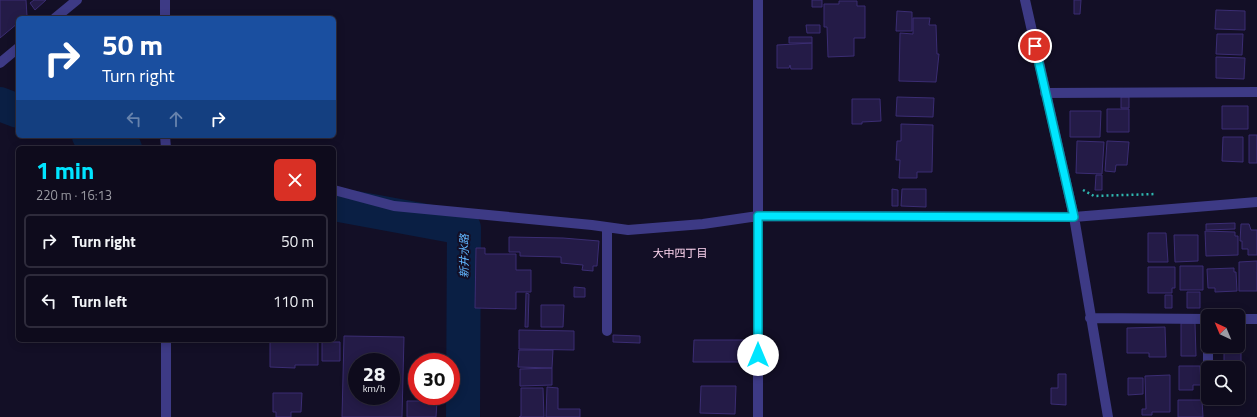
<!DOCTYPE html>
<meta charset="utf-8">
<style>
body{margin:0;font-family:"Titillium Web","Noto Sans JP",sans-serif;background:#1c1929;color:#f1f3f6;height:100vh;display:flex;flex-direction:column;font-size:15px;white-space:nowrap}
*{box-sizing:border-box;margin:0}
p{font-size:13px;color:#9b9ba3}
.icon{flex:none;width:22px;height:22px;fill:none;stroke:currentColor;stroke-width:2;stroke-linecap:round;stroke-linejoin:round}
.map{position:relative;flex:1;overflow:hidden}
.drawer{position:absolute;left:16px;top:146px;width:320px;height:196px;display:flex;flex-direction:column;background:#0e0b1c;border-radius:6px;box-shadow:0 2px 10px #0003,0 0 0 1px #2e2b3b}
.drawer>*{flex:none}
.top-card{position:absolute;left:16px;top:16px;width:320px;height:122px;border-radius:6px;box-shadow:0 2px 10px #0003,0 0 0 1px #2e2b3b;background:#1a4fa0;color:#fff;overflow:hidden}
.needle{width:26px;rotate:316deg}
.buttons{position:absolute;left:1201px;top:309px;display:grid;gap:8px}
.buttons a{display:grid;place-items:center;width:44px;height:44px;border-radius:6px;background:#0e0b1c;box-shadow:0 2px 10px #0003,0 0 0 1px #2e2b3b;font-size:20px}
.speed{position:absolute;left:348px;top:353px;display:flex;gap:8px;font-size:20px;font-weight:700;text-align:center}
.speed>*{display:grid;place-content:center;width:52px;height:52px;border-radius:50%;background:#0e0b1c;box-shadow:0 2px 10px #0003,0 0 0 1px #2e2b3b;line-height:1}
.speed small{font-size:10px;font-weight:400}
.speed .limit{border:6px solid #d22;background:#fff;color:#111}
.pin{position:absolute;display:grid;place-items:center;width:34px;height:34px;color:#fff;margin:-17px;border:2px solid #fff;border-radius:50%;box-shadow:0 1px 4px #0007}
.me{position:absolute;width:44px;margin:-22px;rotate:0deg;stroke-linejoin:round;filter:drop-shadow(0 0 3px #0008)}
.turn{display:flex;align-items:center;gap:14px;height:84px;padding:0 20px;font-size:18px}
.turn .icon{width:52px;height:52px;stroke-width:2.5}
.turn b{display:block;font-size:28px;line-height:34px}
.lanes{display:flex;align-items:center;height:38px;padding:0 20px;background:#0003;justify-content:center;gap:20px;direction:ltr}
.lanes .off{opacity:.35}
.round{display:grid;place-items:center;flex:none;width:42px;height:42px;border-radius:6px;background:#1c1929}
.overview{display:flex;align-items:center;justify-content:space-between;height:68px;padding:0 20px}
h1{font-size:24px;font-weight:700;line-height:30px;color:#00e5ff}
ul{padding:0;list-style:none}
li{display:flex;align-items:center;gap:12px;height:54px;margin:0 8px 6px;padding:0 12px;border:2px solid #2e2b3b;border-radius:6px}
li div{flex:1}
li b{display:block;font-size:15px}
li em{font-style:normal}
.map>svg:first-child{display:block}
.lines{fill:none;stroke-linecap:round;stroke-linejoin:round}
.river{stroke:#0a1f44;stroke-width:34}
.building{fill:#241b47;stroke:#3b2d73;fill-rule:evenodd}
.path{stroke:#2fb8b0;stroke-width:2.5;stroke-dasharray:2 3;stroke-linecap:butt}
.minor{stroke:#3d3a85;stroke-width:10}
.route-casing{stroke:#0095a6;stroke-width:10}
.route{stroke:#00e5ff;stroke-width:7}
.labels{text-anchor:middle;stroke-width:4;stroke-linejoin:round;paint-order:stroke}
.neighbourhood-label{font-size:11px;fill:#ffd6f0;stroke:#130f26}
.water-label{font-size:11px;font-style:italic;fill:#62b6ff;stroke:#130f26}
</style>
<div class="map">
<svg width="1257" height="417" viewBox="0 0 1257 417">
<rect width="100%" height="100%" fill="#130f26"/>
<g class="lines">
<path class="river" d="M 0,104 L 18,111
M 89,136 L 125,148
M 334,204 L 464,228 L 463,417"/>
</g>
<path class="building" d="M 0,0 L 26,0 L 27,16 L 24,18 L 18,18 L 18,23 L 0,38 Z
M 34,0 L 46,0 L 35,10 L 30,3 Z
M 812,0 L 822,0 L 822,7 L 812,7 Z
M 1074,0 L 1081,0 L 1080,14 L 1074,14 Z
M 839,1 L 857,1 L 857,6 L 865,6 L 865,38 L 854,38 L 854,56 L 828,57 L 827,27 L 824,27 L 824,4 L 839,4 Z
M 1216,10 L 1245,11 L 1245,30 L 1215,29 Z
M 897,11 L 912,12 L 912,31 L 896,31 Z
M 913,18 L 930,18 L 929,25 L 936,25 L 937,54 L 939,54 L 936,82 L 899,81 L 900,33 L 913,34 Z
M 806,25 L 820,25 L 820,33 L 807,33 Z
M 1217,34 L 1243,34 L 1242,55 L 1216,54 Z
M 789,37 L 812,37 L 812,43 L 789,43 Z
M 812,43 L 812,69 L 791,69 L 790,65 L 789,68 L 777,68 L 777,45 Z
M 1216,57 L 1245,58 L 1244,79 L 1216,78 Z
M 897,97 L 934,98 L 933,117 L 896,116 Z
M 1121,97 L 1129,97 L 1129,108 L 1121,108 Z
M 852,99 L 880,99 L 881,121 L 862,122 L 862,124 L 852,124 Z
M 1222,106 L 1248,106 L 1248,129 L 1222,129 Z
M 1107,109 L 1129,109 L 1129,132 L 1107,132 Z
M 1070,111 L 1101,111 L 1100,137 L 1070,137 Z
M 901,124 L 933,125 L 932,172 L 917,172 L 917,178 L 899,178 L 900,160 L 896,160 L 897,141 L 901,141 Z
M 1249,135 L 1257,135 L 1257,163 L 1249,163 Z
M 1223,137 L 1243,137 L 1243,162 L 1222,161 Z
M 1077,141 L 1104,142 L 1102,174 L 1076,173 Z
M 1107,141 L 1129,142 L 1127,165 L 1116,165 L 1115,172 L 1105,171 Z
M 1096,175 L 1102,175 L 1102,190 L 1095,190 Z
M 892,189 L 898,190 L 898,206 L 892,206 Z
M 902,189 L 926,189 L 926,207 L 901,206 Z
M 1235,223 L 1235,229 L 1206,230 L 1206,224 Z
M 1241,224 L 1249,224 L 1251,230 L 1257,230 L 1257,255 L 1248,255 L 1248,249 L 1242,249 L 1242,241 L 1240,241 Z
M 1205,231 L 1235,232 L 1235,236 L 1238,236 L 1238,255 L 1206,256 Z
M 1148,233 L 1166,233 L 1168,262 L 1148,262 Z
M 1174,235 L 1198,235 L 1198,261 L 1175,262 Z
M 509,237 L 563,238 L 599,241 L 597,266 L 593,266 L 593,271 L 582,270 L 583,265 L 561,263 L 561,257 L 520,256 L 520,252 L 509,252 Z
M 476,248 L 485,248 L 485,254 L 516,254 L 516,270 L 531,270 L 531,292 L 516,292 L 516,309 L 475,308 Z
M 1257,261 L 1257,291 L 1239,291 L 1239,262 Z
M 1180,266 L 1203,266 L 1203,290 L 1180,290 Z
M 1148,267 L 1175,267 L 1175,288 L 1172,288 L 1172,293 L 1148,293 Z
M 1234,268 L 1234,272 L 1236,272 L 1237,291 L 1215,292 L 1215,288 L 1208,288 L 1207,269 Z
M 574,287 L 585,288 L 585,297 L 574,297 Z
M 1187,292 L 1200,292 L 1200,308 L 1187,308 Z
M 526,293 L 529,294 L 528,327 L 525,327 Z
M 1165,295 L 1172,295 L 1172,308 L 1165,308 Z
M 541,305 L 564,305 L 563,327 L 541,327 Z
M 1181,323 L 1195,323 L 1196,356 L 1181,356 Z
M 1165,327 L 1166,357 L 1149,357 L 1149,353 L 1127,353 L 1127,328 Z
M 519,330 L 574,331 L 574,350 L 519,349 Z
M 613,335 L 640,336 L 640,343 L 613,342 Z
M 1238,335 L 1241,335 L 1241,364 L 1224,364 L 1224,346 L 1238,346 Z
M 344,336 L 404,337 L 402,417 L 342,417 ZM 357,362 L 391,362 L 391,396 L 357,396 Z
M 270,340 L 318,340 L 318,365 L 295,365 L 295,368 L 270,367 Z
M 694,340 L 751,340 L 750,362 L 693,362 Z
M 322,342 L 340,342 L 340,361 L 322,361 Z
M 519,350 L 553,350 L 552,368 L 518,367 Z
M 1179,366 L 1200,366 L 1201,385 L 1193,385 L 1193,390 L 1179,390 Z
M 552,368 L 552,385 L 520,386 L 520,369 Z
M 1058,374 L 1066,374 L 1066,405 L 1051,404 L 1051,388 L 1058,388 Z
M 1170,375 L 1170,412 L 1152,412 L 1152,415 L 1142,415 L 1142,409 L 1146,409 L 1145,376 Z
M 1128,378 L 1143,378 L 1143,394 L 1128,395 Z
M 701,386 L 736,386 L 735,414 L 700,413 Z
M 547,387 L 558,388 L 558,409 L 580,409 L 580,417 L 546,417 Z
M 521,388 L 543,388 L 544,417 L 519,417 L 521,416 Z
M 273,393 L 302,393 L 301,412 L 291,412 L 291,417 L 276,417 L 276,412 L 273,412 Z
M 1178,400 L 1202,400 L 1203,417 L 1178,417 Z
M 407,401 L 437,401 L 436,417 L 407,417 Z"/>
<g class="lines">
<path class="path" d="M 1083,190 L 1094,196 L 1156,194"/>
<path class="minor" d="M 165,0 L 165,18
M 758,0 L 758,417
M 1025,0 L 1074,217 L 1108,417
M 55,18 L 77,0
M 0,63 L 18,48
M 1045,93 L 1257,92
M 165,136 L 166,148
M 334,190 L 394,206 L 592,225 L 628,230 L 703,224 L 758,216 L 1074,217 L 1257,202
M 1090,318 L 1208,319 L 1208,324
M 1238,319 L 1257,319
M 607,331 L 607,228
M 166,340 L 166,417
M 1208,346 L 1208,368"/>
</g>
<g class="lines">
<g class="route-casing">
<path id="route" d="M 758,355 L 758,216 L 1074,217 L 1035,46"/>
</g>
<use href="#route" class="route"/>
</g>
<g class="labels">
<g class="neighbourhood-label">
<text x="680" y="257">大中四丁目</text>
</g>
<g class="water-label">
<text transform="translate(464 256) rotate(-90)" y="4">新井水路</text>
</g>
</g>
</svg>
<div class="buttons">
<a><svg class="needle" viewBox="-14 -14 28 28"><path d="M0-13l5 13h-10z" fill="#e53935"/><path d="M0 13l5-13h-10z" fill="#9b9ba3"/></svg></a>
<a><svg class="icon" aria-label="search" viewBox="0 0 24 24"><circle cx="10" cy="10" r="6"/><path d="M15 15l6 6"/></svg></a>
</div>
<div class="speed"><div>28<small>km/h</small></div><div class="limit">30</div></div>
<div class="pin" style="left:1035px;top:46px;background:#d93025"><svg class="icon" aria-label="arrive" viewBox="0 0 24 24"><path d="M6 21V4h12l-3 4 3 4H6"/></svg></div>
<svg class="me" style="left:758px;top:355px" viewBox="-20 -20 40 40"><circle r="19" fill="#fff"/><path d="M0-13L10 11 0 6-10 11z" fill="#00e5ff"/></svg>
<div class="top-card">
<div class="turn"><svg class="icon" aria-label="right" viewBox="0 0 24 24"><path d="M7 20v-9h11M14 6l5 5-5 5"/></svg><div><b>50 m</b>Turn right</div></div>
<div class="lanes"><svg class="icon off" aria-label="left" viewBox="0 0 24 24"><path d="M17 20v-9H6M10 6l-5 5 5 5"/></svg><svg class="icon off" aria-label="ahead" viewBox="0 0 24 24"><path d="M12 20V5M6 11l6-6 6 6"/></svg><svg class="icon" aria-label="right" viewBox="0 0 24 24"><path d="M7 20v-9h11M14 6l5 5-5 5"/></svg></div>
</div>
<section class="drawer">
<div class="overview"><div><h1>1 min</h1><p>220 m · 16:13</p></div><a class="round" style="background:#d93025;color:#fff"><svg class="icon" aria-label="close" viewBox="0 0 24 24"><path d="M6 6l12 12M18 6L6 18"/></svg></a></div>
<ul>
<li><svg class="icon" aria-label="right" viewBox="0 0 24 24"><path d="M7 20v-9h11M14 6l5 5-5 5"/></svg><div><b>Turn right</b></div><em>50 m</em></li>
<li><svg class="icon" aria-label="left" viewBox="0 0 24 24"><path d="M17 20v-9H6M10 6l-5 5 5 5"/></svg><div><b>Turn left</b></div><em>110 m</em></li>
</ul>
</section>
</div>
